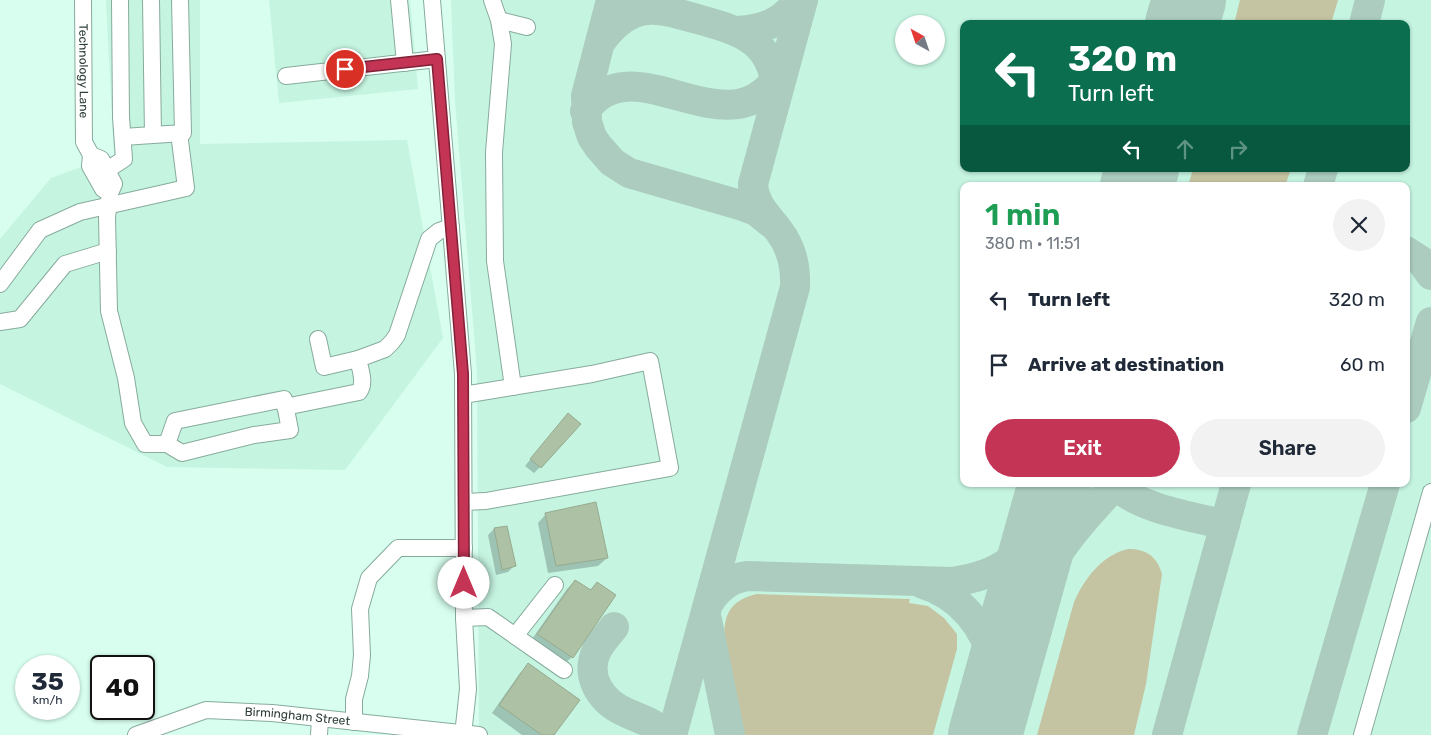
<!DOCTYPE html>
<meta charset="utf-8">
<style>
body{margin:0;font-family:Rubik,sans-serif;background:#f2f2f3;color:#1f2937;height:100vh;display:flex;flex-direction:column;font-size:19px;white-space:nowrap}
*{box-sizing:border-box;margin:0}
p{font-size:16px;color:#747a83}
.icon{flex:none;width:28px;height:28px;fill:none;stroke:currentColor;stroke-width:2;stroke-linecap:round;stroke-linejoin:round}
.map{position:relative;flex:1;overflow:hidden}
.sheet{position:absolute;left:960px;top:182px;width:450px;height:305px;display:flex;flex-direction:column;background:#fff;border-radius:10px;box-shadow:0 1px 4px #0004}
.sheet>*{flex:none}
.hud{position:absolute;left:960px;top:20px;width:450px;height:152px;border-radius:10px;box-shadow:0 1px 4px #0004;background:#0b6e4f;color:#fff;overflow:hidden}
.needle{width:32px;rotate:320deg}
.tools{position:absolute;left:895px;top:15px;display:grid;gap:10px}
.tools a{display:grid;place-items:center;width:50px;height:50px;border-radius:50%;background:#fff;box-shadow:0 1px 4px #0004;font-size:25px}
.speed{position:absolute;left:15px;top:655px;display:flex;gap:10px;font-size:25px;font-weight:700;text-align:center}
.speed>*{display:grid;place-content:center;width:65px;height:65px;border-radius:50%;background:#fff;box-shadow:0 1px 4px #0004;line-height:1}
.speed small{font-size:12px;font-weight:400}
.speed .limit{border:2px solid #111;border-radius:8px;background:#fff;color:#111}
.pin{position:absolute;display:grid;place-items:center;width:42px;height:42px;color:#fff;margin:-21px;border:2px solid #fff;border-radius:50%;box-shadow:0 1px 5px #0007}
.me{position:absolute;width:55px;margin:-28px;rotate:0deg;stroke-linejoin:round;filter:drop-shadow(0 0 4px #0008)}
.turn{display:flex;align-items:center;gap:18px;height:105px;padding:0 25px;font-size:22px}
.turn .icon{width:65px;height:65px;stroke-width:2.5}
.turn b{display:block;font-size:35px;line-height:42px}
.lanes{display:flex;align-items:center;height:48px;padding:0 25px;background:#0003;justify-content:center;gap:25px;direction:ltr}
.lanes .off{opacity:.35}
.round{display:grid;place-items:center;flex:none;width:52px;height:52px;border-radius:26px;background:#f2f2f3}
.overview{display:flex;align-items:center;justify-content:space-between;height:85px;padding:0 25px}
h1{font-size:30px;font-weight:600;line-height:38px;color:#1e9e55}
.action{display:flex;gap:10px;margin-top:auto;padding:10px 25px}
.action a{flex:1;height:58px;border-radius:30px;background:#c43455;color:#fff;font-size:20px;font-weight:600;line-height:58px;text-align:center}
.action a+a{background:#f2f2f3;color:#1f2937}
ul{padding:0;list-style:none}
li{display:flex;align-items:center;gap:15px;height:65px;padding:0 25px}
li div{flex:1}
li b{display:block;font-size:19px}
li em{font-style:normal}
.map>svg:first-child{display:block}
.built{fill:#c5f4e1;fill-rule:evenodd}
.green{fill:#c5c4a2}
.shadow{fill:#0003}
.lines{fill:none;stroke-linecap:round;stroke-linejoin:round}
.taxiway{stroke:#abccbe;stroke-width:30}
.runway{stroke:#abccbe;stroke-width:74}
.building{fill:#adc2a5;stroke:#96aa8e}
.minor-casing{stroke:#87ab9c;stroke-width:18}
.minor{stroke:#fff;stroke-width:16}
.route-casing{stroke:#7f2237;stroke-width:12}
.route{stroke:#c43455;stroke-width:9}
.labels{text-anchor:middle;stroke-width:4;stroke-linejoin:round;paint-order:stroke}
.street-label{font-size:12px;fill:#2e3e37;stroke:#fff}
</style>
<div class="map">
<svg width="1431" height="735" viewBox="0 0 1431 735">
<rect width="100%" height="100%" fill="#d7feee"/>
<path class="built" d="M 106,0 L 200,0 L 200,144 L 407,140 L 443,338 L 345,470 L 167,467 L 0,384 L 0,239 L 51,178 L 114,155 Z
M 269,0 L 410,0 L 418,89 L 279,103 Z
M 451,0 L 1431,0 L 1431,735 L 479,735 L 477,371 L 455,101 ZM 904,24 L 936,24 L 936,56 L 904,56 ZM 964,24 L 1406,24 L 1406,169 L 964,169 ZM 964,186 L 1406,186 L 1406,484 L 964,484 Z"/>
<path class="green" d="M 1240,0 L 1338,0 L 1331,24 L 1234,24 Z
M 1193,169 L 1291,169 L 1285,186 L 1188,186 Z
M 1128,549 C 1146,549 1157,556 1162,574 L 1146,684 L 1134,735 L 1037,735 L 1074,602 C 1084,579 1102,555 1128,549 Z
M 757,594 L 910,599 L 909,603 L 928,606 L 944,618 L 957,634 L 957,649 L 933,735 L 743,735 L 725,643 C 722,616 730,600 757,594 Z"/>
<path class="shadow" d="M 562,421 L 540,467 L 534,473 L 525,466 Z
M 546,514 L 607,558 L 598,566 L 548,573 L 538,523 Z
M 494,529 L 514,566 L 508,572 L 496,575 L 488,535 Z
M 575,581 L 590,590 L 597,583 L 615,595 L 572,657 L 563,665 L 530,642 L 567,589 Z
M 528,665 L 552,735 L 522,735 L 492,713 L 520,673 Z"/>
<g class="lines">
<path class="taxiway" d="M 611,0 L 586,96 L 587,122 L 592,137 L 598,146 L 612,162 L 629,173 L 740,205 L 756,211 L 771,223
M 1364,24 L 1370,0
M 738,31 C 766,29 782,22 799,0
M 600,43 C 608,31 620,19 634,13 C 653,6 672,12 690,17 C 736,30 775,37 776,94
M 585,111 C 634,38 733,161 782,69
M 1318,186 L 1323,169
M 1406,251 L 1420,260 L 1431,275
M 1406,408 L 1431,322
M 1113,484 C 1143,510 1187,515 1225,525
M 923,584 C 959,595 987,627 993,665 C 995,676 994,688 994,700
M 708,604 C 717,589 730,578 748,576 L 952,582 C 1003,575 1023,556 1047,512
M 707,620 L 730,735
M 614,627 C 608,635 600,643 596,652 C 585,678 602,702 625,712 C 639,719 655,722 665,735
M 1009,646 C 1021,620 1032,594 1047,570 C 1066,539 1091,510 1117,484
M 672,735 L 795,287 C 796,266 792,248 779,231 C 768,216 754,205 753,184 L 803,0
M 1167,735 L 1236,484
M 1312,735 L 1385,484"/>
<path class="runway" d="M 1182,24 L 1189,0
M 1137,186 L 1142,169
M 985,735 L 1055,484"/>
</g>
<path class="building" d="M 568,413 L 581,424 L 541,468 L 530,459 Z
M 596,502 L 608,558 L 556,566 L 545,513 Z
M 507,526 L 516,566 L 502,570 L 494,528 Z
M 575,580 L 591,590 L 597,582 L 616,595 L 573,658 L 537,634 Z
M 528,663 L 580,700 L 554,735 L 542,735 L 499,705 Z"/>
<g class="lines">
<g class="minor-casing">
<g id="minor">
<path id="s1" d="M 83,0 L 84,142 L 91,155 L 90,166 L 103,189 L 110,193"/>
<path d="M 151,0 L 153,135"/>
<path d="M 399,0 L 405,63"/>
<path d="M 432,0 L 463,374 L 464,618 L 468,689 L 463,735"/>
<path d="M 492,0 L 499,20 L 503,44 L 494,152 L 495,261 L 513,387"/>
<path d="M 499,20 L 527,27"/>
<path d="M 286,76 L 437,59"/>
<path d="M 123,137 L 183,133 L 180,0"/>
<path d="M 91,155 L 101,159 L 114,184 L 110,193 L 107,217 L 109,311 L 126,378 L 133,423 L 145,444 L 167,444 L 182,453 L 254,435 L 290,430 L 284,399 L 175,421 L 167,444"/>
<path d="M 107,170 L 124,159 L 121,117 L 120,0"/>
<path d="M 0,284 L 40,230 L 80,212 L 186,188 L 179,133"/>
<path d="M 0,322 L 20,319 L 65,264 L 108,251"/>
<path d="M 318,339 L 324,367 L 358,359"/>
<path d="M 463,395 L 592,374 L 650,361 L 670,468 L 486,501 L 464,502"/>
<path d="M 285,407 L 359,392 C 366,383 360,369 358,359 L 385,349 L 392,342 L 397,335 L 429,239 L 439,231 L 451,227"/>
<path d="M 464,618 L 488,617 L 564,670"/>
<path d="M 515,636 L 555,585"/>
<path d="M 354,722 L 354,699 L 360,676 L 362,655 L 360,609 L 369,578 L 398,548 L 464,548"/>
<path id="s2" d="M 136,735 L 206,710 L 272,713 L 479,735"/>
<path d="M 319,735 L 320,719"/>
<path d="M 1362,735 L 1431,492"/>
</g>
</g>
<use href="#minor" class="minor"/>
</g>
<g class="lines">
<g class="route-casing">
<path id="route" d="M 345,69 L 437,59 L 463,374 L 464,583"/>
</g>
<use href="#route" class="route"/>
</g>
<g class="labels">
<g class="street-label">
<text dy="4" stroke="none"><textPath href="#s1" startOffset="71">Technology Lane</textPath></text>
<text dy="4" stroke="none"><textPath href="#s2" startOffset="166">Birmingham Street</textPath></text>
</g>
</g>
</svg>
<div class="tools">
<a><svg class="needle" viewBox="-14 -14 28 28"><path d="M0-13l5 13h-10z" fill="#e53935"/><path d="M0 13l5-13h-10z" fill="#747a83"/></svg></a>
</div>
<div class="speed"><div>35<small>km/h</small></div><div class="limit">40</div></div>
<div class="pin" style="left:345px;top:69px;background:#d93025"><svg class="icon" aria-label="arrive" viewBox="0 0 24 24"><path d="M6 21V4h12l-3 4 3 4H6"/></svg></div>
<svg class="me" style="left:464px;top:583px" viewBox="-20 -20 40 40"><circle r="19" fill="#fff"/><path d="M0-13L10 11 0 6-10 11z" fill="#c43455"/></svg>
<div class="hud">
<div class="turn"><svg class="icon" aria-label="left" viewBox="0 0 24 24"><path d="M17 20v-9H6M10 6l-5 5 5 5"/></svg><div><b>320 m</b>Turn left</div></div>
<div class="lanes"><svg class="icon" aria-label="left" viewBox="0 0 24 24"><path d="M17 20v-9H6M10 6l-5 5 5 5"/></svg><svg class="icon off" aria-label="ahead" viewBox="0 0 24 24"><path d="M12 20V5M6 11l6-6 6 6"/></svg><svg class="icon off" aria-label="right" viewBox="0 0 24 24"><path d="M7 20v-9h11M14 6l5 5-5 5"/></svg></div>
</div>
<section class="sheet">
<div class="overview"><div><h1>1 min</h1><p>380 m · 11:51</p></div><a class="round"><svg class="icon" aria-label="close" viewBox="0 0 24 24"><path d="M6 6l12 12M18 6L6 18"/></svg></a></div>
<ul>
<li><svg class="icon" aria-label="left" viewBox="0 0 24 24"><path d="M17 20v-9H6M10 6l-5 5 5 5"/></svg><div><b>Turn left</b></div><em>320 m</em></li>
<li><svg class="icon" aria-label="arrive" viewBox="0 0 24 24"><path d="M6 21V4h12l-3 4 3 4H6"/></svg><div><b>Arrive at destination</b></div><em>60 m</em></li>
</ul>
<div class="action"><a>Exit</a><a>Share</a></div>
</section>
</div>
